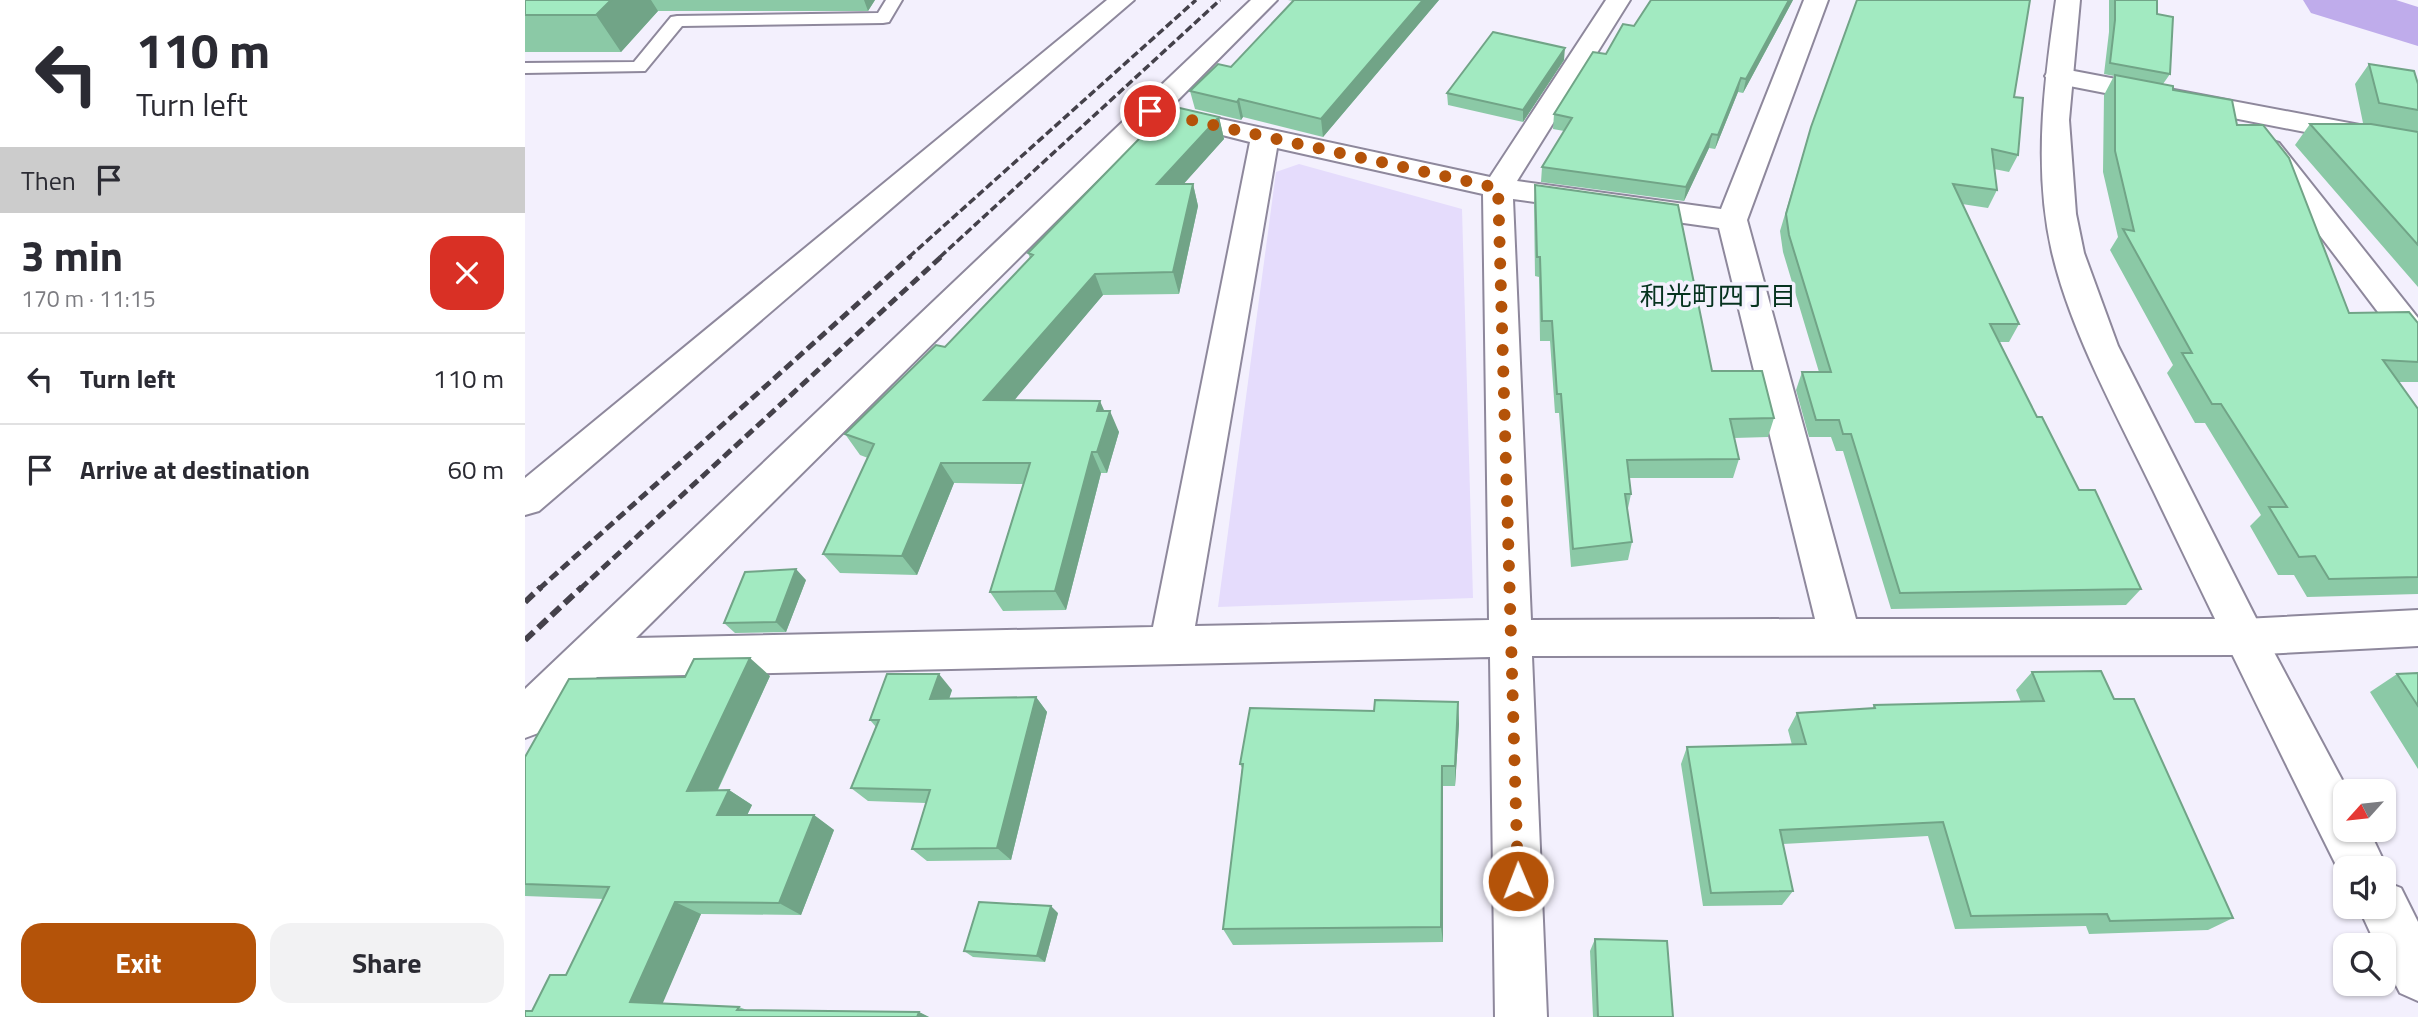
<!DOCTYPE html>
<meta charset="utf-8">
<style>
body{margin:0;font-family:"Titillium Web","Noto Sans JP",sans-serif;background:#f2f2f3;color:#2b2b33;height:100vh;display:flex;flex-direction:column;font-size:26px;white-space:nowrap}
*{box-sizing:border-box;margin:0}
p{font-size:23px;color:#7c7c81}
.icon{flex:none;width:38px;height:38px;fill:none;stroke:currentColor;stroke-width:2;stroke-linecap:round;stroke-linejoin:round}
.map{position:relative;flex:1;overflow:hidden}
.details{display:flex;flex-direction:column;background:#fff;width:525px}
.details>*{flex:none}
.hud{background:#fff;color:#2b2b33;overflow:hidden}
.needle{width:46px;rotate:243deg}
.tools{position:absolute;left:1808px;top:779px;display:grid;gap:14px}
.tools a{display:grid;place-items:center;width:63px;height:63px;border-radius:14px;background:#fff;box-shadow:0 2px 5px #0004;font-size:35px}
.pin{position:absolute;display:grid;place-items:center;width:60px;height:60px;color:#fff;margin:-30px;border:4px solid #fff;border-radius:50%;box-shadow:0 2px 7px #0007}
.me{position:absolute;width:77px;margin:-38px;rotate:359deg;stroke-linejoin:round;filter:drop-shadow(0 0 5px #0008)}
.turn{display:flex;align-items:center;gap:24px;height:147px;padding:0 21px;font-size:32px}
.turn .icon{width:91px;height:91px;stroke-width:2.5}
.turn b{display:block;font-size:49px;line-height:60px}
.then{display:flex;align-items:center;height:66px;padding:0 21px;background:#0003;gap:14px;font-size:26px}
.round{display:grid;place-items:center;flex:none;width:74px;height:74px;border-radius:21px;background:#f2f2f3}
.headline{display:flex;align-items:center;justify-content:space-between;height:119px;padding:0 21px}
h1{font-size:42px;font-weight:700;line-height:52px}
.cta{display:flex;gap:14px;margin-top:auto;padding:14px 21px}
.cta a{flex:1;height:80px;border-radius:21px;background:#b45309;color:#fff;font-size:28px;font-weight:700;line-height:80px;text-align:center}
.cta a+a{background:#f2f2f3;color:#2b2b33}
ul{padding:0;list-style:none}
li{display:flex;align-items:center;gap:21px;height:91px;padding:0 21px;border-top:2px solid #e1e1e2}
li div{flex:1}
li b{display:block;font-size:26px}
li em{font-style:normal}
main{display:flex;flex:1;min-height:0}
.map>svg:first-child{display:block}
.green{fill:#e5dcfc}
.lines{fill:none;stroke-linecap:round;stroke-linejoin:round}
.river{fill:#bfaceb;fill-rule:evenodd}
.service-casing{stroke:#8e889c;stroke-width:4}
.minor-casing{stroke:#8e889c;stroke-width:4}
.tertiary-casing{stroke:#8e889c;stroke-width:4}
.service{fill:#fff;fill-rule:evenodd}
.minor{fill:#fff;fill-rule:evenodd}
.tertiary{fill:#fff;fill-rule:evenodd}
.rail-far2{stroke:#44414a;stroke-width:3.5;stroke-dasharray:8 3.5;stroke-linecap:butt}
.rail-far1{stroke:#44414a;stroke-width:5;stroke-dasharray:10 5;stroke-linecap:butt}
.rail{stroke:#44414a;stroke-width:6;stroke-dasharray:12 6;stroke-linecap:butt}
.wall{fill:#8bc9a6}
.shaded-wall{fill:#71a487}
.building{fill:#a2eac1;stroke:#71a487;stroke-width:2}
.route{stroke:#b45309;stroke-width:12;stroke-dasharray:0 21.6}
.labels{text-anchor:middle;stroke-width:7;stroke-linejoin:round;paint-order:stroke}
.neighbourhood-label{font-size:26px;fill:#06331f;stroke:#f3f0fd}
</style>
<main>
<section class="details">
<div class="hud">
<div class="turn"><svg class="icon" aria-label="left" viewBox="0 0 24 24"><path d="M17 20v-9H6M10 6l-5 5 5 5"/></svg><div><b>110 m</b>Turn left</div></div>
<div class="then">Then<svg class="icon" aria-label="arrive" viewBox="0 0 24 24"><path d="M6 21V4h12l-3 4 3 4H6"/></svg></div>
</div>
<div class="headline"><div><h1>3 min</h1><p>170 m · 11:15</p></div><a class="round" style="background:#d93025;color:#fff"><svg class="icon" aria-label="close" viewBox="0 0 24 24"><path d="M6 6l12 12M18 6L6 18"/></svg></a></div>
<ul>
<li><svg class="icon" aria-label="left" viewBox="0 0 24 24"><path d="M17 20v-9H6M10 6l-5 5 5 5"/></svg><div><b>Turn left</b></div><em>110 m</em></li>
<li><svg class="icon" aria-label="arrive" viewBox="0 0 24 24"><path d="M6 21V4h12l-3 4 3 4H6"/></svg><div><b>Arrive at destination</b></div><em>60 m</em></li>
</ul>
<div class="cta"><a>Exit</a><a>Share</a></div>
</section>
<div class="map">
<svg width="1893" height="1017" viewBox="0 0 1893 1017">
<rect width="100%" height="100%" fill="#f3f0fd"/>
<path class="green" d="M 774,164 L 937,209 L 948,598 L 693,607 L 751,172 Z"/>
<g class="lines">
<path class="river" d="M 1778,0 L 1871,0 L 1893,7 L 1893,46 L 1786,13 Z"/>
<g class="service-casing">
<path id="service" d="M 361,0 L 377,0 L 364,22 L 358,23 L 157,26 L 120,71 L 0,73 L 0,63 L 109,62 L 146,17 L 152,16 L 353,13 Z"/>
</g>
<g class="minor-casing">
<path id="minor" d="M 726,0 L 752,0 L 645,108 L 965,177 L 1081,0 L 1105,0 L 992,181 L 1196,209 L 1279,0 L 1303,0 L 1222,220 L 1331,619 L 1719,619 L 1893,610 L 1893,646 L 1719,655 L 1007,656 L 1022,1017 L 970,1017 L 965,657 L 72,677 L 16,732 L 0,738 L 0,689 ZM 634,119 L 725,142 L 628,627 L 111,638 ZM 752,148 L 958,194 L 964,620 L 670,626 ZM 988,199 L 1194,228 L 1290,619 L 1006,620 Z
M 1533,68 L 1893,136 L 1893,154 L 1524,82 L 1520,76 L 1524,70 Z
M 1744,140 L 1754,143 L 1893,318 L 1893,353 L 1881,349 L 1734,155 L 1730,149 L 1734,143 Z"/>
</g>
<g class="tertiary-casing">
<path id="tertiary" d="M 582,0 L 609,0 L 14,511 L 0,515 L 0,478 Z
M 1531,0 L 1555,0 L 1544,120 L 1551,214 L 1559,253 L 1593,346 L 1734,624 L 1823,791 L 1820,791 L 1820,830 L 1844,830 L 1862,868 L 1858,877 L 1858,868 L 1820,868 L 1820,883 C 1755,753 1691,622 1628,490 C 1592,415 1546,333 1527,252 C 1508,169 1519,83 1531,0 Z
M 1858,881 L 1876,888 L 1893,922 L 1893,1001 L 1875,993 L 1858,960 L 1858,945 L 1851,945 L 1833,906 L 1858,906 Z"/>
</g>
<use href="#service" class="service"/>
<use href="#minor" class="minor"/>
<use href="#tertiary" class="tertiary"/>
<path class="rail-far2" d="M 384,257 L 671,0
M 415,257 L 695,0"/>
<path class="rail-far1" d="M 14,589 L 386,256
M 55,589 L 417,256"/>
<path class="rail" d="M 0,602 L 16,587
M 0,640 L 57,587"/>
</g>
<path class="wall" d="M 0,0 L 350,0 L 343,11 L 133,11 L 96,52 L 0,52 Z
M 763,0 L 914,0 L 798,137 L 718,117 L 716,120 L 670,109 L 665,91 L 706,67 L 768,1 Z
M 1268,0 L 1218,93 L 1213,92 L 1190,149 L 1184,148 L 1159,201 L 1016,182 L 1017,167 L 1039,131 L 1028,129 L 1029,114 L 1081,54 L 1109,26 Z
M 1584,0 L 1632,0 L 1632,14 L 1645,74 L 1638,84 L 1712,125 L 1824,313 L 1893,323 L 1893,382 L 1873,382 L 1893,409 L 1893,594 L 1782,597 L 1769,575 L 1753,575 L 1725,526 L 1736,515 L 1680,423 L 1670,423 L 1642,373 L 1648,365 L 1585,250 L 1593,237 L 1578,172 L 1579,95 L 1589,76 L 1579,74 L 1584,32 Z
M 1039,60 L 998,122 L 923,105 L 922,93 Z
M 1844,64 L 1893,84 L 1893,287 L 1770,145 L 1785,124 L 1844,124 L 1838,123 L 1830,84 Z
M 1489,97 L 1493,155 L 1484,172 L 1469,169 L 1472,190 L 1463,208 L 1437,204 L 1494,324 L 1484,342 L 1474,342 L 1512,417 L 1554,490 L 1616,589 L 1601,605 L 1366,609 L 1318,451 L 1311,451 L 1306,437 L 1284,437 L 1271,390 L 1277,372 L 1294,372 L 1258,252 L 1255,231 L 1286,127 Z
M 694,117 L 699,139 L 658,184 L 668,184 L 673,206 L 654,294 L 578,295 L 488,401 L 579,411 L 594,432 L 582,473 L 576,473 L 541,610 L 478,611 L 465,592 L 498,484 L 429,483 L 392,575 L 315,573 L 298,554 L 343,458 L 335,455 L 320,434 L 420,347 L 505,258 L 503,253 Z
M 1010,185 L 1187,371 L 1249,418 L 1243,437 L 1209,438 L 1214,459 L 1208,478 L 1104,478 L 1106,494 L 1102,513 L 1107,542 L 1103,560 L 1046,567 L 1034,413 L 1030,413 L 1025,341 L 1015,341 L 1014,277 L 1010,276 L 1009,205 Z
M 281,580 L 261,632 L 210,633 L 199,623 Z
M 1507,672 L 1589,699 L 1708,918 L 1683,930 L 1564,934 L 1561,926 L 1430,929 L 1403,836 L 1258,844 L 1268,891 L 1257,905 L 1178,906 L 1156,764 L 1162,747 L 1267,745 L 1263,730 L 1272,713 L 1347,709 L 1349,705 L 1496,702 L 1491,690 Z
M 1893,673 L 1893,769 L 1845,692 L 1872,674 Z
M 245,676 L 193,790 L 204,790 L 227,805 L 222,815 L 289,815 L 309,830 L 276,915 L 176,914 L 137,1003 L 214,1007 L 222,1010 L 394,1012 L 404,1017 L 0,1017 L 41,975 L 79,899 L 0,896 L 0,757 Z
M 427,690 L 424,699 L 511,697 L 522,712 L 486,860 L 402,861 L 387,849 L 401,803 L 343,801 L 326,788 L 351,727 L 345,720 Z
M 933,702 L 934,724 L 930,786 L 918,786 L 918,942 L 708,945 L 698,929 L 717,768 L 715,764 L 849,711 Z
M 533,913 L 520,962 L 448,957 L 439,951 Z
M 1070,939 L 1148,1017 L 1068,1017 L 1065,951 Z"/>
<path class="shaded-wall" d="M 86,0 L 126,0 L 133,11 L 96,52 L 71,15 Z
M 339,0 L 350,0 L 343,11 Z
M 898,0 L 914,0 L 798,137 L 796,119 Z
M 1264,0 L 1268,0 L 1218,93 L 1221,79 Z
M 1040,48 L 1039,60 L 998,122 L 998,110 Z
M 1216,78 L 1213,92 L 1190,149 L 1193,135 Z
M 714,99 L 718,117 L 716,120 L 712,102 Z
M 694,117 L 699,139 L 639,206 L 632,184 Z
M 1187,134 L 1184,148 L 1159,201 L 1161,187 Z
M 668,184 L 673,206 L 654,294 L 648,272 Z
M 570,274 L 578,295 L 471,422 L 459,400 Z
M 575,401 L 583,419 L 585,411 L 594,432 L 582,473 L 572,452 L 572,411 Z
M 567,452 L 576,473 L 541,610 L 530,591 Z
M 416,463 L 429,483 L 392,575 L 377,556 Z
M 271,569 L 281,580 L 261,632 L 251,622 Z
M 225,658 L 245,676 L 185,806 L 162,791 Z
M 414,674 L 427,690 L 419,714 L 405,699 Z
M 511,697 L 522,712 L 486,860 L 472,848 Z
M 933,702 L 934,724 L 930,786 L 930,766 Z
M 917,766 L 918,786 L 918,942 L 916,927 Z
M 204,790 L 227,805 L 215,830 L 192,815 Z
M 289,815 L 309,830 L 276,915 L 254,903 Z
M 150,902 L 176,914 L 134,1012 L 105,1002 Z
M 526,906 L 533,913 L 520,962 L 512,956 Z
M 394,1012 L 404,1017 L 392,1017 Z"/>
<path class="building" d="M 0,0 L 86,0 L 71,15 L 0,15 Z
M 769,0 L 898,0 L 796,119 L 714,99 L 712,102 L 665,91 L 693,64 L 706,67 Z
M 1126,0 L 1264,0 L 1221,79 L 1216,78 L 1193,135 L 1187,134 L 1161,187 L 1017,167 L 1047,118 L 1029,114 L 1068,52 L 1081,54 L 1098,24 L 1109,26 Z
M 1332,0 L 1505,0 L 1489,97 L 1498,98 L 1493,155 L 1467,149 L 1472,190 L 1428,184 L 1494,324 L 1465,324 L 1512,417 L 1517,417 L 1554,490 L 1570,490 L 1616,589 L 1375,593 L 1326,434 L 1318,434 L 1314,420 L 1291,420 L 1277,372 L 1306,372 L 1264,235 L 1261,214 L 1286,127 Z
M 1590,0 L 1632,0 L 1632,14 L 1648,17 L 1645,74 L 1585,63 L 1590,20 Z
M 968,32 L 1040,48 L 998,110 L 922,93 Z
M 1844,64 L 1889,71 L 1893,84 L 1893,110 L 1854,103 Z
M 1590,75 L 1648,86 L 1648,90 L 1707,100 L 1712,125 L 1738,125 L 1764,158 L 1824,313 L 1884,312 L 1893,323 L 1893,362 L 1858,360 L 1893,409 L 1893,577 L 1804,579 L 1790,556 L 1774,557 L 1744,507 L 1762,507 L 1696,404 L 1687,404 L 1657,353 L 1667,353 L 1598,229 L 1609,231 L 1590,151 Z
M 646,106 L 694,117 L 632,184 L 668,184 L 648,272 L 570,274 L 459,400 L 575,401 L 572,411 L 585,411 L 572,452 L 567,452 L 530,591 L 465,592 L 505,463 L 416,463 L 377,556 L 298,554 L 349,444 L 320,434 L 411,345 L 420,347 L 508,255 L 503,253 Z
M 1785,124 L 1846,124 L 1893,132 L 1893,245 Z
M 1010,185 L 1153,205 L 1187,371 L 1237,371 L 1249,418 L 1205,419 L 1214,459 L 1102,460 L 1106,494 L 1100,494 L 1107,542 L 1048,549 L 1036,394 L 1032,394 L 1027,321 L 1017,321 L 1015,257 L 1012,257 Z
M 271,569 L 251,622 L 199,623 L 220,572 Z
M 225,658 L 162,791 L 204,790 L 192,815 L 289,815 L 254,903 L 150,902 L 105,1002 L 214,1007 L 212,1010 L 394,1012 L 392,1017 L 0,1017 L 0,1011 L 7,1011 L 25,975 L 41,975 L 84,887 L 0,884 L 0,757 L 44,679 L 160,677 L 169,659 Z
M 1576,671 L 1589,699 L 1609,699 L 1708,918 L 1585,921 L 1582,914 L 1446,916 L 1418,822 L 1255,830 L 1268,891 L 1186,893 L 1162,747 L 1281,744 L 1272,713 L 1350,708 L 1349,705 L 1519,701 L 1507,672 Z
M 1893,673 L 1893,706 L 1872,674 Z
M 362,674 L 414,674 L 405,699 L 511,697 L 472,848 L 387,849 L 405,790 L 326,788 L 354,720 L 345,720 Z
M 850,700 L 933,702 L 930,766 L 917,766 L 916,927 L 698,929 L 718,764 L 715,764 L 725,708 L 849,711 Z
M 454,902 L 526,906 L 512,956 L 439,951 Z
M 1070,939 L 1142,941 L 1148,1017 L 1073,1017 Z"/>
<g class="lines">
<path class="route" d="M 625,111 L 973,188 L 993,881"/>
</g>
<g class="labels">
<g class="neighbourhood-label">
<text x="1193" y="305">和光町四丁目</text>
</g>
</g>
</svg>
<div class="tools">
<a><svg class="needle" viewBox="-14 -14 28 28"><path d="M0-13l5 13h-10z" fill="#e53935"/><path d="M0 13l5-13h-10z" fill="#7c7c81"/></svg></a>
<a><svg class="icon" aria-label="sound" viewBox="0 0 24 24"><path d="M4 9h4l5-4v14l-5-4H4zM17 9q2 3 0 6"/></svg></a>
<a><svg class="icon" aria-label="search" viewBox="0 0 24 24"><circle cx="10" cy="10" r="6"/><path d="M15 15l6 6"/></svg></a>
</div>
<div class="pin" style="left:625px;top:111px;background:#d93025"><svg class="icon" aria-label="arrive" viewBox="0 0 24 24"><path d="M6 21V4h12l-3 4 3 4H6"/></svg></div>
<svg class="me" style="left:993px;top:881px" viewBox="-20 -20 40 40"><circle r="17" fill="#b45309" stroke="#fff" stroke-width="3"/><path d="M0-11L8 9 0 5-8 9z" fill="#fff"/></svg>
</div>
</main>
